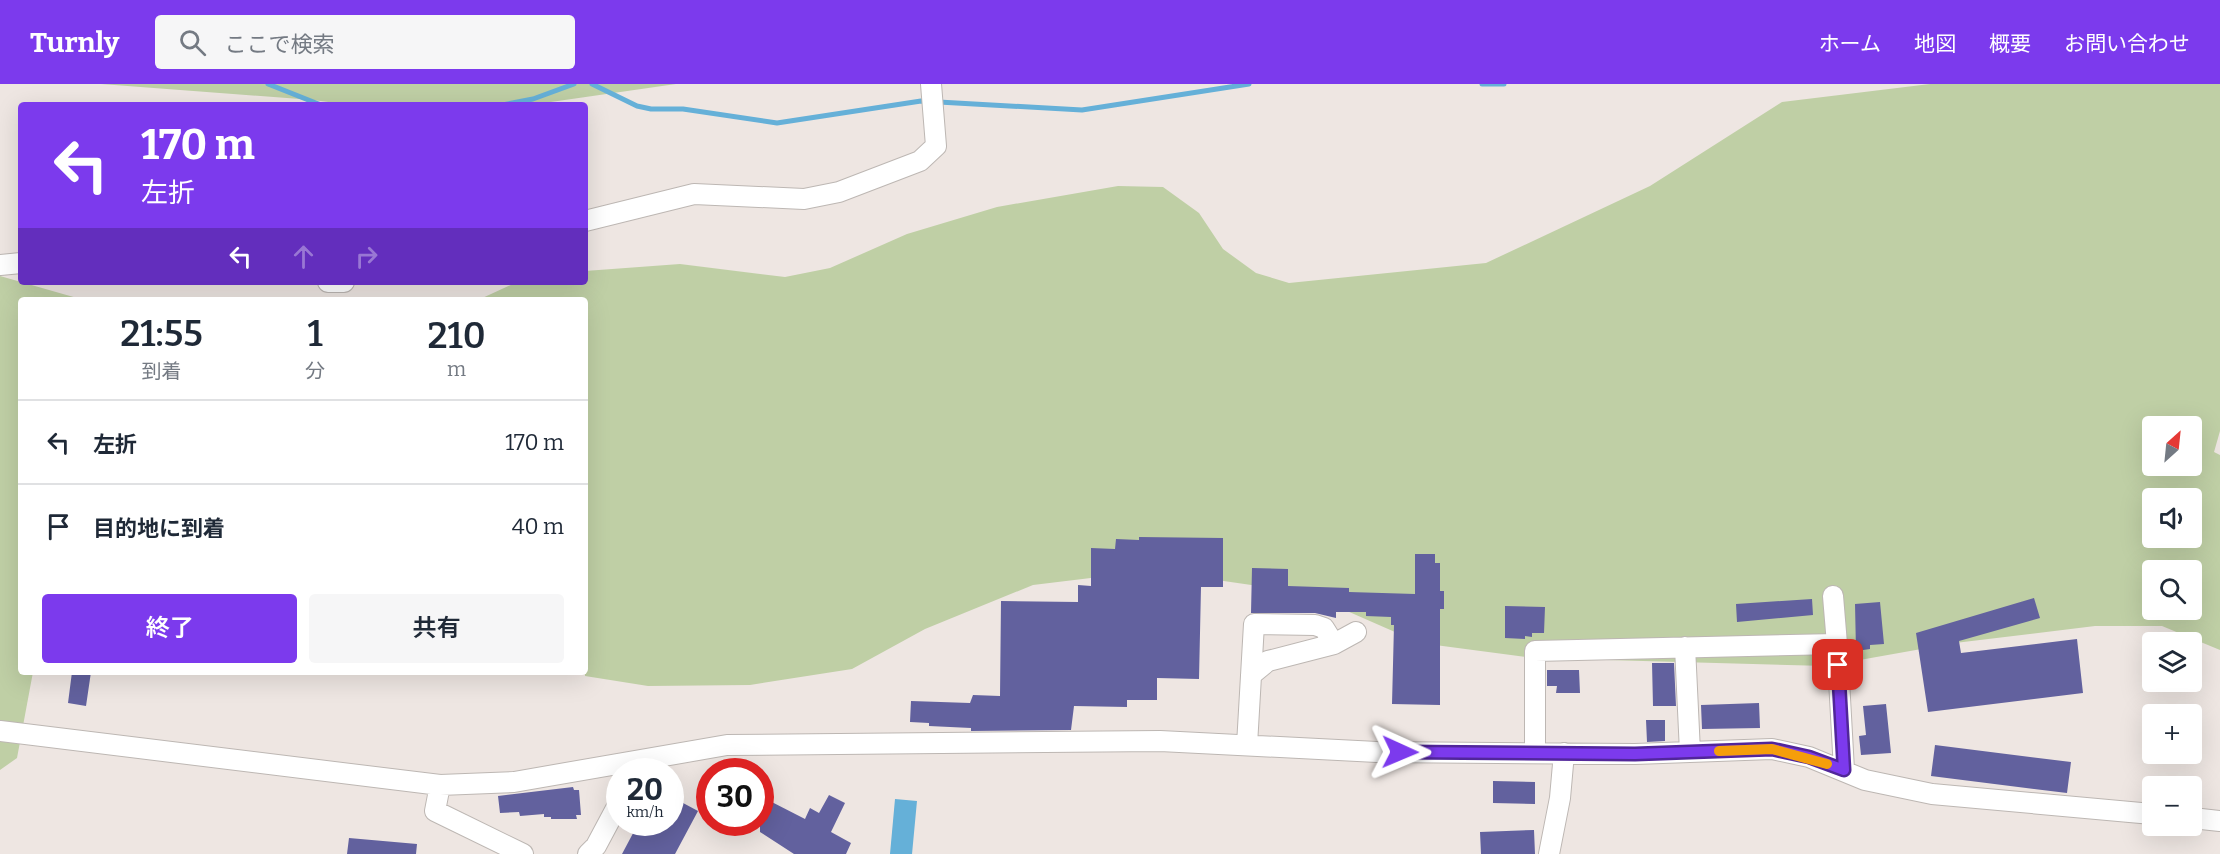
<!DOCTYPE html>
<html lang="ja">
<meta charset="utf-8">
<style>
body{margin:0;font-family:Bitter,"Noto Sans JP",serif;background:#f6f6f7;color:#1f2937;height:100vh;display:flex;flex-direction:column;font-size:22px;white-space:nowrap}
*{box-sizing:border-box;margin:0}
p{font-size:20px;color:#747a83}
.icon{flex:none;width:33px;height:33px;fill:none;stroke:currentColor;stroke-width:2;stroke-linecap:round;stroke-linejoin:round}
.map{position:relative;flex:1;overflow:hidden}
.details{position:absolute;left:18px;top:213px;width:570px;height:378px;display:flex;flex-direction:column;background:#fff;border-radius:6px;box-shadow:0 6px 24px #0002}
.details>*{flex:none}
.banner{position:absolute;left:18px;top:18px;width:570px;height:183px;border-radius:6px;box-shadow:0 6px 24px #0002;background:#7c3aed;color:#fff;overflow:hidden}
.needle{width:39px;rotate:27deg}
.controls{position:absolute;left:2142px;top:332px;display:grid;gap:12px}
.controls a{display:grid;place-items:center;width:60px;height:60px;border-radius:6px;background:#fff;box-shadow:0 6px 24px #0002;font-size:30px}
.speed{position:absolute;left:606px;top:674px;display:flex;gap:12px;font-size:30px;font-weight:700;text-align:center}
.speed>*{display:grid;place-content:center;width:78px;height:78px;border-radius:50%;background:#fff;box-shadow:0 6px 24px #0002;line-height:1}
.speed small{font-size:15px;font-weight:400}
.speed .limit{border:9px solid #d22;background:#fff;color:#111}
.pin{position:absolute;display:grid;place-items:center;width:51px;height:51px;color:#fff;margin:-26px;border-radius:12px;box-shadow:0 3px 9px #0006}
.me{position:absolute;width:66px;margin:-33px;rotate:91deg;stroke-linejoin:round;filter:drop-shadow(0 0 4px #0008)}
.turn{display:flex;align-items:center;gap:21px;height:126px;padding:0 24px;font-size:27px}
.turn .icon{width:78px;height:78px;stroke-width:2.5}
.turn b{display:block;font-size:42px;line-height:51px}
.lanes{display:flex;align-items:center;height:57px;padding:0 24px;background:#0003;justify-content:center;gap:30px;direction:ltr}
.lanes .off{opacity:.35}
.eta{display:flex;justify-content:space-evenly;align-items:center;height:102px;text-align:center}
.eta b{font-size:36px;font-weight:600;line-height:42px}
.button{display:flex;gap:12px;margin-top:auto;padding:12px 24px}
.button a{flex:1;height:69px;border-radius:6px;background:#7c3aed;color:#fff;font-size:24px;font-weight:600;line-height:69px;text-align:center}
.button a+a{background:#f6f6f7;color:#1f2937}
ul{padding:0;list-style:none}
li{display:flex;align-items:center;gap:18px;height:84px;padding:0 24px;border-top:2px solid #e0e1e3}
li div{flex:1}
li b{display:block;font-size:22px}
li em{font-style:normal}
header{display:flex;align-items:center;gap:36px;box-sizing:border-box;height:84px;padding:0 30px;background:#7c3aed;color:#fff}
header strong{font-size:28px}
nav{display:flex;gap:33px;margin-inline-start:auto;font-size:21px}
.search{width:420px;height:54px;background:#f6f6f7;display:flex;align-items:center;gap:15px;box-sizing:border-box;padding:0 21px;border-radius:6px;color:#747a83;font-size:22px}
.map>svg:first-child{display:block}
.green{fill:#bfcfa5;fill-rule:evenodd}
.water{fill:#65b0d8}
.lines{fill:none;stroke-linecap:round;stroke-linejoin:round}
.stream{stroke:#65b0d8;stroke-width:5}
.building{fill:#62619e}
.minor-casing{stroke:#bdb7b3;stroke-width:22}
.minor{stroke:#fff;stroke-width:20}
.route-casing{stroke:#51269a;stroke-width:15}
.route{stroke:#7c3aed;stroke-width:10}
.slow{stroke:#f59e0b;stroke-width:10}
</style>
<header>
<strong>Turnly</strong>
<div class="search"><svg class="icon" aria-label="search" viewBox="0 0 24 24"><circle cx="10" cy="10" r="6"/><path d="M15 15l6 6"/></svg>ここで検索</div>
<nav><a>ホーム</a><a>地図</a><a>概要</a><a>お問い合わせ</a></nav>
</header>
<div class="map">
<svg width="2220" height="770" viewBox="0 0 2220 770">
<rect width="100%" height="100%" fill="#eee6e2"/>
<path class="green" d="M 101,0 L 676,0 L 530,21 L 351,21 L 313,16 Z
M 1930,0 L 2220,0 L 2220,347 L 2214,368 L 2220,371 L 2220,566 L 2162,542 L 2095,542 L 1955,559 L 1826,582 L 1534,574 L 1420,559 L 1306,509 L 1203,494 L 1099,493 L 1033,501 L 925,545 L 852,585 L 750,601 L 648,602 L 585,592 L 585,216 L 478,216 L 515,199 L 585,198 L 585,187 L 680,180 L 785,193 L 830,184 L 907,150 L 997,123 L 1118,102 L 1163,103 L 1199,129 L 1223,165 L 1256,189 L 1289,199 L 1486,179 L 1650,102 L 1782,18 ZM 2152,342 L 2192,342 L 2192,381 L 2152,381 ZM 2152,414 L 2192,414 L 2192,453 L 2152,453 ZM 2152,486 L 2192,486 L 2192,525 L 2152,525 Z
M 0,192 L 84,216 L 21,216 L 21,588 L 33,588 L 17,674 L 0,686 Z"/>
<path class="water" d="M 895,715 L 917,717 L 912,770 L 890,770 Z"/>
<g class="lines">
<path class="stream" d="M 268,0 L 321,21
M 592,0 L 637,22 L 651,25 L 683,25 L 777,39 L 921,17 L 1082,26 L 1249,0
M 1482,0 L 1504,0
M 502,21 L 533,15 L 574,0"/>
</g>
<path class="building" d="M 1139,453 L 1223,454 L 1223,503 L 1201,503 L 1199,595 L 1157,594 L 1157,616 L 1127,616 L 1127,623 L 1074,622 L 1071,646 L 971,647 L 971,644 L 929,642 L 929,639 L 910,638 L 911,617 L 970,619 L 973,611 L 1000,612 L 1001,517 L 1078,518 L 1078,501 L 1091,502 L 1091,464 L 1115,465 L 1116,455 L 1139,456 Z
M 1415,470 L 1435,470 L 1435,479 L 1440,479 L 1440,507 L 1444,507 L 1444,525 L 1440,525 L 1440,621 L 1392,620 L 1394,541 L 1391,541 L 1391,533 L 1366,532 L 1366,528 L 1336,528 L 1336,534 L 1315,529 L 1251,529 L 1252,484 L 1288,485 L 1288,502 L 1349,504 L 1349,508 L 1415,510 Z
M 2034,514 L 2040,534 L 1959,557 L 1961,569 L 2077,555 L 2083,609 L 1928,628 L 1916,549 Z
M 1812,515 L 1813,531 L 1737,538 L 1736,520 Z
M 1880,518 L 1884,560 L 1870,561 L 1870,565 L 1856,567 L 1855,520 Z
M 1505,522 L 1545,523 L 1544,549 L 1532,549 L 1532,553 L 1525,552 L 1525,555 L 1505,554 Z
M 1652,579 L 1674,579 L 1676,622 L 1653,622 Z
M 1547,586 L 1579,586 L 1580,609 L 1556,609 L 1557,602 L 1547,602 Z
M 72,588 L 91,588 L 86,622 L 68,619 Z
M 1759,619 L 1760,644 L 1702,645 L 1701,621 Z
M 1886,620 L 1891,669 L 1861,671 L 1859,652 L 1866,651 L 1863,622 Z
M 1646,636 L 1665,636 L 1665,657 L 1647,658 Z
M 1935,661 L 2071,678 L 2067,709 L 1931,692 Z
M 1493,697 L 1535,698 L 1535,720 L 1493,719 Z
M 573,703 L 574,706 L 579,706 L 581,731 L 576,731 L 577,735 L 551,735 L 551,733 L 544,733 L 544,730 L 520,732 L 519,728 L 500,729 L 498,712 Z
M 829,711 L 845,719 L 831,748 L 851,759 L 846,770 L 794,770 L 760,748 L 760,712 L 805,735 L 810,724 L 819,729 Z
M 670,712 L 698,727 L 675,770 L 622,770 L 639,738 L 670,738 Z
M 1534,746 L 1535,770 L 1481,770 L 1480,748 Z
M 349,754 L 417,760 L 416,770 L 347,770 Z"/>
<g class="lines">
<g class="minor-casing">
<path id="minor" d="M 585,137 L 694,110 L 804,115 L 839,108 L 920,77 L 936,62 L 931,0
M 0,181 L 21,179
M 328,198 L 344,198
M 1833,512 L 1837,560
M 1334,560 L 1356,548
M 1685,563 L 1690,668
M 0,647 L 440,701 L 514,698 L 727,661 L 1160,657 L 1377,668 L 1635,670 L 1772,665 L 1809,673 L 1865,696 L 1932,710 L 2152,730
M 1247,661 L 1254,540 L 1315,541 L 1324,544 L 1334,560 L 1268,577 L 1251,591
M 1535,669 L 1535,567 L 1837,560 L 1844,686
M 440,701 L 435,727 L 523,770
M 2192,734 L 2220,737
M 588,770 L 596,762 L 620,717
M 1549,770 L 1560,714 L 1564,669"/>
</g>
<use href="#minor" class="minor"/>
</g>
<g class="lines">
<g class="route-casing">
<path id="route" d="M 1400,668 L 1635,670 L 1772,665 L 1809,673 L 1844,686 L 1838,581"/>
</g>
<use href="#route" class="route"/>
<path class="slow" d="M 1719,667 L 1772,665 L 1827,680"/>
</g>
</svg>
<div class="controls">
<a><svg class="needle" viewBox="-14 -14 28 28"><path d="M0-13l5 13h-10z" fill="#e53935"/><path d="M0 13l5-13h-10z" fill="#747a83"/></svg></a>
<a><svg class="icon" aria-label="sound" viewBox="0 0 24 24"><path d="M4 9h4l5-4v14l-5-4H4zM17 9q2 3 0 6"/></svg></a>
<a><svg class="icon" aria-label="search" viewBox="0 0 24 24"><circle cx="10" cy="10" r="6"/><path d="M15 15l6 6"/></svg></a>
<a><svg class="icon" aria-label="layers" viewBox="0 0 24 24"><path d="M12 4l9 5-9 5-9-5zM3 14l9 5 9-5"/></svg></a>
<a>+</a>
<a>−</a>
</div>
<div class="speed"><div>20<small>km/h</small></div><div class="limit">30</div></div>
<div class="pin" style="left:1838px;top:581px;background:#d93025"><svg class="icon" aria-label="arrive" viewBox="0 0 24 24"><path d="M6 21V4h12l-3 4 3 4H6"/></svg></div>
<svg class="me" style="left:1400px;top:668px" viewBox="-20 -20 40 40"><path d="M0-17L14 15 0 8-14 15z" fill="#7c3aed" stroke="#fff" stroke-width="4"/></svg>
<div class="banner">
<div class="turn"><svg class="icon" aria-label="left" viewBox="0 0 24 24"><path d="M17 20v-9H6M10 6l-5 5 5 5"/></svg><div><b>170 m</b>左折</div></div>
<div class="lanes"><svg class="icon" aria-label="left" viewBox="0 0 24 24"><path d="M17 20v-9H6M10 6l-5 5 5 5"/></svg><svg class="icon off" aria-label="ahead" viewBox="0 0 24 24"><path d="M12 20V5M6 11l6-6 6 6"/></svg><svg class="icon off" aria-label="right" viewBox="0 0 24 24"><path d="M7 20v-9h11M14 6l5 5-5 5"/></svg></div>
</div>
<section class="details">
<div class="eta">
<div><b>21:55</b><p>到着</p></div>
<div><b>1</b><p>分</p></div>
<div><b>210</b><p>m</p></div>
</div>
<ul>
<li><svg class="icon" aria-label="left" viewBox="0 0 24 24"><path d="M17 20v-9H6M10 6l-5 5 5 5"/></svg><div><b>左折</b></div><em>170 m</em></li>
<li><svg class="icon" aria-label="arrive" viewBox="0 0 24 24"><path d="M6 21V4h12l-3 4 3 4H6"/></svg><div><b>目的地に到着</b></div><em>40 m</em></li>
</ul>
<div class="button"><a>終了</a><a>共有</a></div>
</section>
</div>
